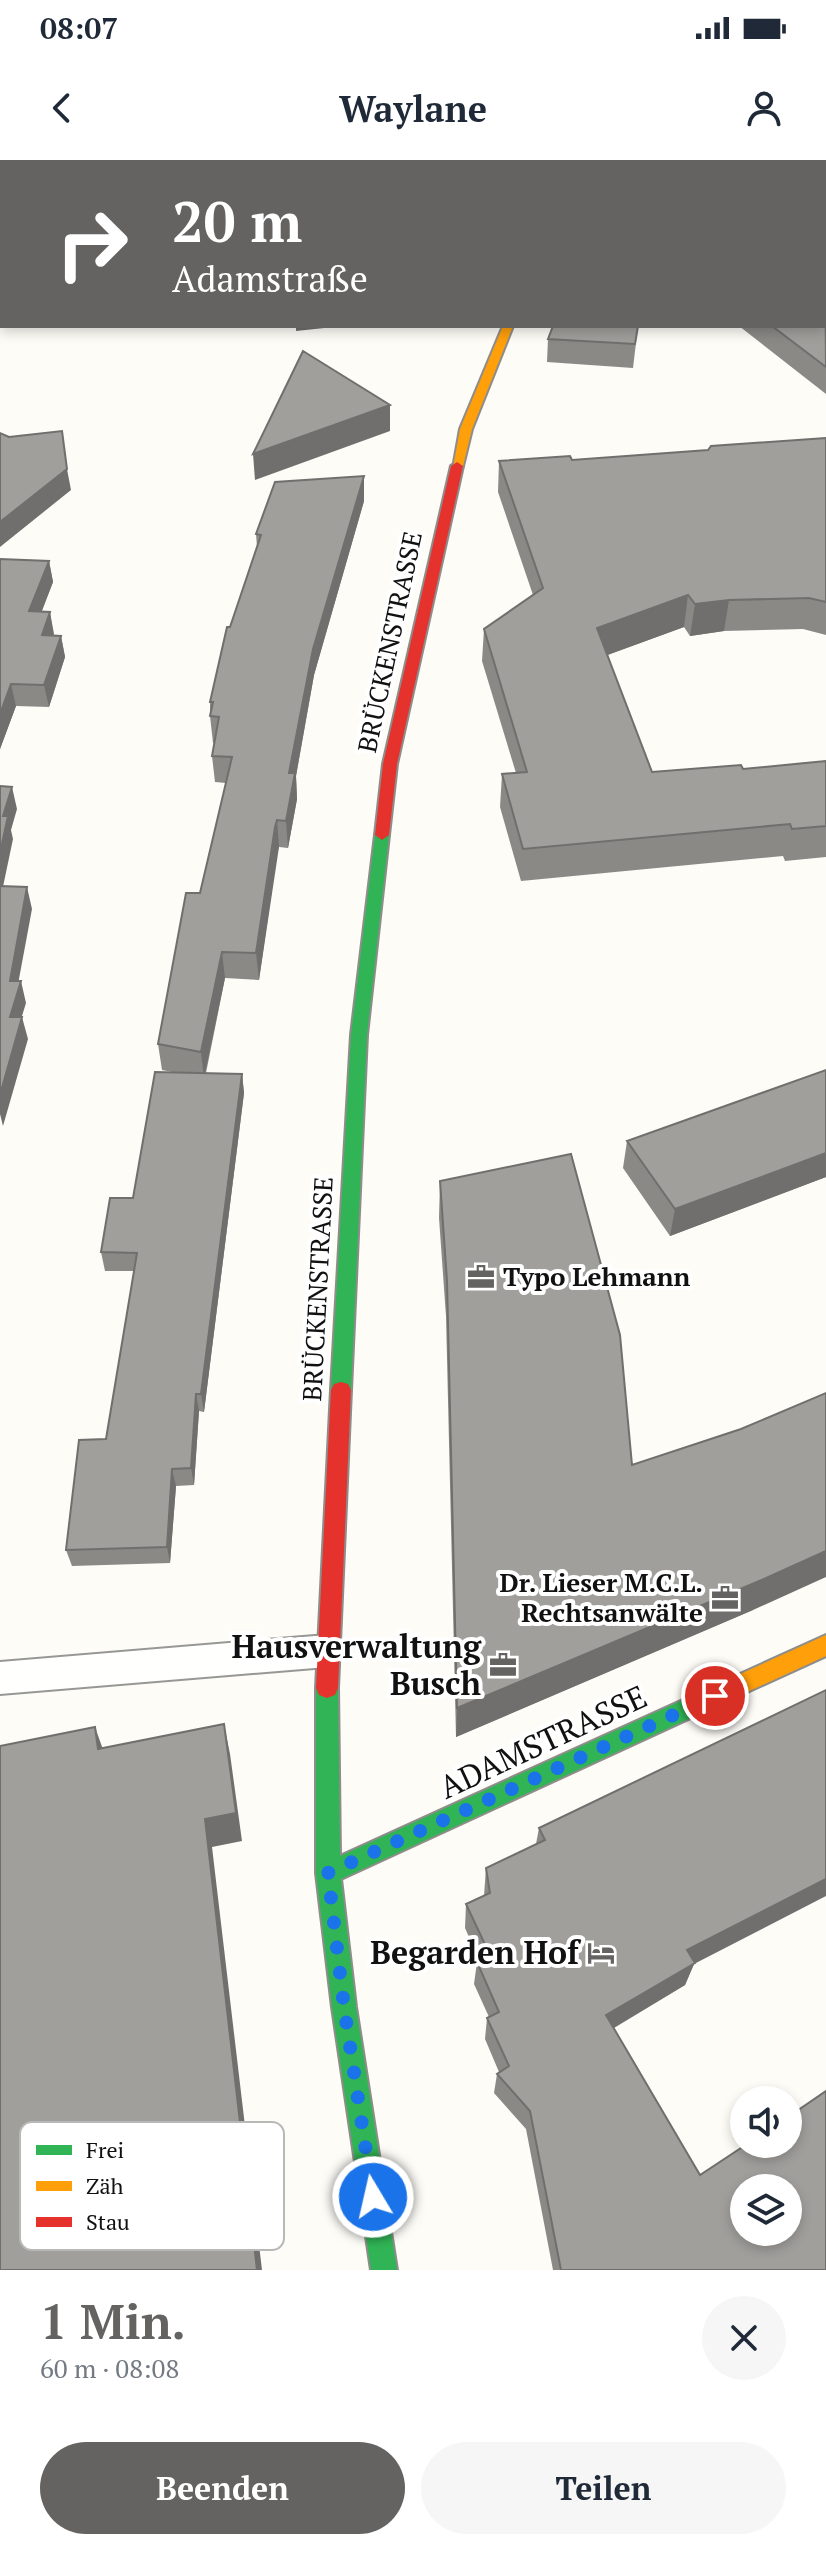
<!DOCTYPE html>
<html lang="de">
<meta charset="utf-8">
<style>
body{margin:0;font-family:"PT Serif",serif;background:#f6f6f7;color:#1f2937;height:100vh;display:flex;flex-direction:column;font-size:30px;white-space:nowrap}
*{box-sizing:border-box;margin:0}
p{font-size:26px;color:#747a83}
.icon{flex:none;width:44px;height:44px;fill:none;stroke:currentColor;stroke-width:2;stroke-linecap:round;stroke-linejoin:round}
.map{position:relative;height:2110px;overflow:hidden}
.sheet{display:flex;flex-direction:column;background:#fff;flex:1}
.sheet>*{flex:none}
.guide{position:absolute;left:0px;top:0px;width:826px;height:168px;box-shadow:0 4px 12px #0003;background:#646362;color:#fff;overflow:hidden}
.buttons{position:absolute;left:730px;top:1926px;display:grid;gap:16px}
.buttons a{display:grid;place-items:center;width:72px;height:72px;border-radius:50%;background:#fff;box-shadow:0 4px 12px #0003;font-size:40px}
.pin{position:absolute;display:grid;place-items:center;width:68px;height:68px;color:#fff;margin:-34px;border:4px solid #fff;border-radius:50%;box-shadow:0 2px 8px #0007}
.me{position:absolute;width:88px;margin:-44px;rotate:351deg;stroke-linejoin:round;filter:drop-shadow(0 0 6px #0008)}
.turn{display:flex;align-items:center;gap:28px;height:168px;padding:0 40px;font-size:36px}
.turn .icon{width:104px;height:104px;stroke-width:2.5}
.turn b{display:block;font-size:56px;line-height:68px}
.round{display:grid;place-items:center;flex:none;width:84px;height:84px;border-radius:42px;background:#f6f6f7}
.head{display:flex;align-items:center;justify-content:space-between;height:136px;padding:0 40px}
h1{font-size:48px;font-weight:700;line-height:60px;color:#646362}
.action{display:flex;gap:16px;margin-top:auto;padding:16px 40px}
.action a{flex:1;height:92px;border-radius:48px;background:#646362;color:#fff;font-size:32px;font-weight:700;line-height:92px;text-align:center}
.action a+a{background:#f6f6f7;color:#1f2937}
.status{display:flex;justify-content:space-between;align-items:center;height:56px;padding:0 40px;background:#fff;direction:ltr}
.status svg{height:22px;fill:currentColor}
header{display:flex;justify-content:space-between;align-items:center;height:104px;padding:0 40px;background:#fff;font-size:36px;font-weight:700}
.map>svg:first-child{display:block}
.cemetery{fill:#e9eedb}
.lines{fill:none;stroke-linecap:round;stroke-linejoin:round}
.lane-casing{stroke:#979795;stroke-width:4}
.street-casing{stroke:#979795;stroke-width:4}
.fast-casing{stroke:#8e8d8b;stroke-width:4}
.slow-casing{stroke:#8e8d8b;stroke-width:4}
.jam-casing{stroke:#8e8d8b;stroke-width:4}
.lane{fill:#fffffe;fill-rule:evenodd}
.street{fill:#fffffe;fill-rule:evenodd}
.fast{fill:#30b455;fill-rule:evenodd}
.slow{fill:#ff9f0a;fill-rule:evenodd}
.jam{fill:#e5322d;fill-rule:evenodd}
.wall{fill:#8a8986}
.shaded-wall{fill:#716f6d}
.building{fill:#a19f9c;stroke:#716f6d;stroke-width:2;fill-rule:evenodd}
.route{stroke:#1a73e8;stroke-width:14;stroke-dasharray:0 25.2}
.labels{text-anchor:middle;stroke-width:8;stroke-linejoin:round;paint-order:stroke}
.street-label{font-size:26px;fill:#111;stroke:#fff}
.poi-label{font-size:26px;font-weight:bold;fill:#111;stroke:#fff;text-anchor:start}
.near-poi-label{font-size:32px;font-weight:bold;fill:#111;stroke:#fff;text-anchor:end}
.near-street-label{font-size:32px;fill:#111;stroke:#fff}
.key{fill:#fff;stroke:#b8b8b8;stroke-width:2}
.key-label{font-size:22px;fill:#111}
</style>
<div class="status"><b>08:07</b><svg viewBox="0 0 49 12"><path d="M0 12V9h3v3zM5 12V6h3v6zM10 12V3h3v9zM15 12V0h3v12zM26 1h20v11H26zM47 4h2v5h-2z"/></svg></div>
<header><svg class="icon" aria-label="back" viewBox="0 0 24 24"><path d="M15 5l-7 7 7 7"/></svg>Waylane<svg class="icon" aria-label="person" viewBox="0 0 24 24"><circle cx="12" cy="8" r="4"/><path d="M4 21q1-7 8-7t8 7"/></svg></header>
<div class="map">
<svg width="826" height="2110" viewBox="0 0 826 2110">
<rect width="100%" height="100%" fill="#fdfcf7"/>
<path class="cemetery" d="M 0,0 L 205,0 L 206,2 L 2,2 L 0,125 Z"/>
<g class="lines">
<g class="lane-casing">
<path id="lane" d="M 327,1475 L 339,1480 L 344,1491 L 339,1502 L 327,1507 L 0,1534 L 0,1502 Z"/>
</g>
<g class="street-casing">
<path id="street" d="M 0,126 L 2,126 L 2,142 L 0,142 Z"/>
</g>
<g class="fast-casing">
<path id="fast" d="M 382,670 L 389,675 L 367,875 L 351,1230 L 348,1236 L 341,1238 L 334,1236 L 331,1230 L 351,875 L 375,675 Z
M 327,1518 L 335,1521 L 338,1528 L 340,1696 L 718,1524 L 726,1521 L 734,1524 L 737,1531 L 734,1538 L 341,1719 L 356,1847 L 397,2110 L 371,2110 L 332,1847 L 316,1713 L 316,1528 L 319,1521 Z"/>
</g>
<g class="slow-casing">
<path id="slow" d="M 503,166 L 513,166 L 472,269 L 463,306 L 453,308 L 460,269 Z
M 826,1475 L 826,1496 L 734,1538 L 726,1541 L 718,1538 L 715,1531 L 718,1524 Z"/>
</g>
<g class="jam-casing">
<path id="jam" d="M 457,302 L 463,306 L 397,604 L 389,675 L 382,680 L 375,675 L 383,604 L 451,306 Z
M 341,1222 L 348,1224 L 351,1230 L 338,1528 L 335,1535 L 327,1538 L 319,1535 L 316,1528 L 331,1230 L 334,1224 Z"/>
</g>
<use href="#lane" class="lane"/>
<use href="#street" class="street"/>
<use href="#fast" class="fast"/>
<use href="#slow" class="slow"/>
<use href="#jam" class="jam"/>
</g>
<path class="wall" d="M 451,0 L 826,0 L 826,234 L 739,166 L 824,166 L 824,2 L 452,2 Z
M 553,166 L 638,166 L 633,208 L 547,202 L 548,179 Z
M 826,278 L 826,475 L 803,469 L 724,471 L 690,476 L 684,467 L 607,495 L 652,612 L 743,609 L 826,601 L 826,697 L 785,701 L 783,696 L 521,721 L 500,647 L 502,614 L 516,613 L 482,501 L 484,469 L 533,435 L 498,332 L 499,301 L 572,300 L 708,290 Z
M 364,341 L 314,515 L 296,616 L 297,639 L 288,688 L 279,687 L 277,694 L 259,820 L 225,818 L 206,913 L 242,914 L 244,933 L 204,1252 L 199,1251 L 194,1325 L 176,1326 L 170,1403 L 72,1406 L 66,1390 L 106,1279 L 134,1111 L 105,1111 L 101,1092 L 133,1038 L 177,913 L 162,910 L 158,884 L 200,733 L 226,623 L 215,622 L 212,596 L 214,583 L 213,583 L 210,556 L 210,542 L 230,467 L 257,387 L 256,374 Z
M 0,399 L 49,401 L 53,422 L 42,451 L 50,452 L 53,475 L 61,476 L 65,497 L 49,547 L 16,546 L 0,589 Z
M 627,981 L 826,1017 L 670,1076 L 623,1008 Z
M 440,1021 L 632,1305 L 753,1450 L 456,1577 L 446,1156 L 439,1058 Z
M 539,1668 L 694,1804 L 685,1825 L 614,1868 L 700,2015 L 826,2110 L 553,2110 L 526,1969 L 494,1933 L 497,1914 L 499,1912 L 485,1879 L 487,1858 L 489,1857 L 474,1824 L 477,1802 L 479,1800 L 465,1768 L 466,1744 L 484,1736 L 486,1708 L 536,1684 Z"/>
<path class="shaded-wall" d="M 296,166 L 343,166 L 296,171 Z
M 390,245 L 390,271 L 255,320 L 253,294 Z
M 67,309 L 71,330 L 0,387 L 0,362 Z
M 364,316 L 364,341 L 314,515 L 296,616 L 297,639 L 288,688 L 286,661 L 289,613 L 313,489 Z
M 49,401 L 53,422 L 33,473 L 29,451 Z
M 688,435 L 684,467 L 594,500 L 597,468 Z
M 729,440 L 724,471 L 690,476 L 695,444 Z
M 50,452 L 54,474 L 46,496 L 42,475 Z
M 61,476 L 65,497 L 49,547 L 44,525 Z
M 11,524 L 16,546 L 0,589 L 0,554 Z
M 12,627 L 17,649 L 11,670 L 13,679 L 0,741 L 0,693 L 3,656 Z
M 277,660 L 279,687 L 259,820 L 256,793 Z
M 27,727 L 32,749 L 16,835 L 21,821 L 26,843 L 15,879 L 10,857 L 10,821 Z
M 222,792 L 225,818 L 204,918 L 201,892 Z
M 22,857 L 28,879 L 3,966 L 0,954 L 0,935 Z
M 242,914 L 244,933 L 204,1252 L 201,1234 Z
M 826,993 L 826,1017 L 670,1076 L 675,1049 Z
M 196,1234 L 199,1251 L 194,1325 L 191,1308 Z
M 172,1309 L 176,1326 L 170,1403 L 167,1387 Z
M 826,1391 L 826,1417 L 753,1450 L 456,1577 L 457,1548 Z
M 224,1564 L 230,1594 L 242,1681 L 212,1687 L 262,2110 L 257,2110 L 205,1659 Z
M 95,1567 L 106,1598 L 98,1589 Z
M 826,1719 L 826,1736 L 694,1804 L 685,1825 L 600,1876 L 606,1855 L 687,1790 Z"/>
<path class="building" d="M 258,0 L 347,0 L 348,2 L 259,2 Z
M 461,0 L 826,0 L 826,45 L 825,46 L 825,60 L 826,60 L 826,94 L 825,95 L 826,207 L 772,166 L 824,166 L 824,2 L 462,2 Z
M 553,166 L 638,166 L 635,184 L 548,179 Z
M 303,191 L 390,245 L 253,294 Z
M 62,271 L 67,309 L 0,362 L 0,273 L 9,277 Z
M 826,278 L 826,442 L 809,438 L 729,440 L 695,444 L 688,435 L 597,468 L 652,612 L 741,605 L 743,609 L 826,601 L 826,666 L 792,669 L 790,664 L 523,689 L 502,614 L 527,612 L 484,469 L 543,428 L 499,301 L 570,296 L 572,300 L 708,290 L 711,286 Z
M 364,316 L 313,489 L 289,613 L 295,613 L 286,661 L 277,660 L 275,667 L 256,793 L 222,792 L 201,892 L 158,884 L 186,733 L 200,733 L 232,597 L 212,596 L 219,557 L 210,556 L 213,542 L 210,542 L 227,467 L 230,467 L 261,375 L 256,374 L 275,322 Z
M 0,399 L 49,401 L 29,451 L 50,452 L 42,475 L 61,476 L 44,525 L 11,524 L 0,554 Z
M 0,626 L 12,627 L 3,656 L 8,656 L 0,693 Z
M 0,726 L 27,727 L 10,821 L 21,821 L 10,857 L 22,857 L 0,935 Z
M 826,910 L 826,993 L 675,1049 L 627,981 Z
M 155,912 L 242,914 L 201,1234 L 196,1234 L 191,1308 L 172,1309 L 167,1387 L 66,1390 L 79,1280 L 106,1279 L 137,1093 L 101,1092 L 110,1038 L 133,1038 Z
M 571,994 L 620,1175 L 632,1305 L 741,1269 L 826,1233 L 826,1391 L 764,1419 L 457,1548 L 447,1121 L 440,1021 Z
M 826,1530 L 826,1719 L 687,1790 L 695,1803 L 606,1855 L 700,2015 L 747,1984 L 788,1984 L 788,1957 L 826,1931 L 826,2110 L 561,2110 L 530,1951 L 497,1914 L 509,1906 L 487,1858 L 499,1852 L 477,1802 L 490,1795 L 466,1744 L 490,1733 L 486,1708 L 545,1680 L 539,1668 ZM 744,2028 L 788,2028 L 788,2072 L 744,2072 Z
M 224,1564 L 236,1653 L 205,1659 L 257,2110 L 0,2110 L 0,1586 L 95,1567 L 98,1589 Z"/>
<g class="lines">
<path class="route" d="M 373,2037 L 344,1847 L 328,1713 L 715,1536"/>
</g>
<defs>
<g id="office-bare" transform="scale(2.16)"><path d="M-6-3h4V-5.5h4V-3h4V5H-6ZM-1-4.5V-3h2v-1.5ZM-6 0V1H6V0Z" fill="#646362" stroke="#fff" stroke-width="2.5" paint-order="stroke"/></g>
<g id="hotel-bare" transform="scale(2.16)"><path d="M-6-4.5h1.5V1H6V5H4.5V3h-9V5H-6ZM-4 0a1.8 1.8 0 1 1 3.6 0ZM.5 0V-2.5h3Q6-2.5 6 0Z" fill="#646362" stroke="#fff" stroke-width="2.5" paint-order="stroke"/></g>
</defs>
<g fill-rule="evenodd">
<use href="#office-bare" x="481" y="1117"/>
<use href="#office-bare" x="725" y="1438"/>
<use href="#office-bare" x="503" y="1505"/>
<use href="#hotel-bare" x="601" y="1793"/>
</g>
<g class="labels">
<g class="street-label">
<text transform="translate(390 482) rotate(-78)" y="9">BRÜCKENSTRASSE</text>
<text transform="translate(318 1129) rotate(-87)" y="9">BRÜCKENSTRASSE</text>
</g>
<g class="poi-label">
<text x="503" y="1126">Typo Lehmann</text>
<text x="703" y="1432" text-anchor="end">Dr. Lieser M.C.L.<tspan x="703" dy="30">Rechtsanwälte</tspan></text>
</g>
<g class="near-poi-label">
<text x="481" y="1498">Hausverwaltung<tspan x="481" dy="37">Busch</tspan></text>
<text x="579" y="1804">Begarden Hof</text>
</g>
<g class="near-street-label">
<text transform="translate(543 1582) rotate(-25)" y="11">ADAMSTRASSE</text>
</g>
</g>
<rect x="20" y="1962" width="264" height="128" rx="12" class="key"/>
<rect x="36" y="1985" width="36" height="10" fill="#30b455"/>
<rect x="36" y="2021" width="36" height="10" fill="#ff9f0a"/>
<rect x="36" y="2057" width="36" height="10" fill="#e5322d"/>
<g class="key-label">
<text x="86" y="1998">Frei</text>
<text x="86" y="2034">Zäh</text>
<text x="86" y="2070">Stau</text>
</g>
</svg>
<div class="buttons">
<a><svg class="icon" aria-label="sound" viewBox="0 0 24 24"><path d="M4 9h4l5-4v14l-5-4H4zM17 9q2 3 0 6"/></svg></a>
<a><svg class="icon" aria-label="layers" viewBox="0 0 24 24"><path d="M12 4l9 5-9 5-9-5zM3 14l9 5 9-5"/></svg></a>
</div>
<div class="pin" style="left:715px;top:1536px;background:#d93025"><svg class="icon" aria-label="arrive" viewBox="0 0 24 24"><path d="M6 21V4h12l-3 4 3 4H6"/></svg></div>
<svg class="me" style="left:373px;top:2037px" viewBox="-20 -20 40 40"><circle r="17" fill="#1a73e8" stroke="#fff" stroke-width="3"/><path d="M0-11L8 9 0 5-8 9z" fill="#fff"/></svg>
<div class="guide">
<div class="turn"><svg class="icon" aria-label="right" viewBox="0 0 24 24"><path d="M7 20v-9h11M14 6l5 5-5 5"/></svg><div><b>20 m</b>Adamstraße</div></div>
</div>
</div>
<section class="sheet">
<div class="head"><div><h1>1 Min.</h1><p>60 m · 08:08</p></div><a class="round"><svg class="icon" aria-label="close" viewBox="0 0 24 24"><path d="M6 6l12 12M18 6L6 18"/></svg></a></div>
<div class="action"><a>Beenden</a><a>Teilen</a></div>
</section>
